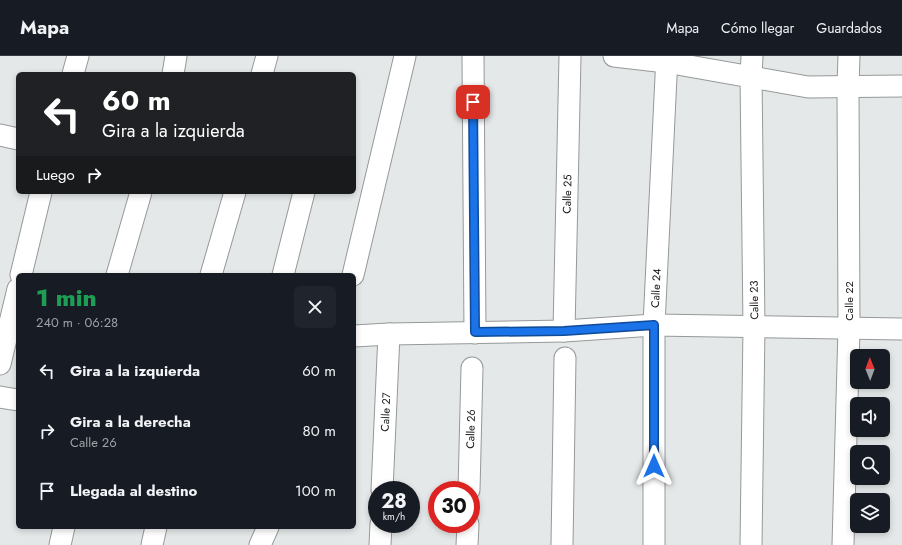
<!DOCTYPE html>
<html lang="es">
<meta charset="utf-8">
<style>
body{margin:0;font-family:Jost,sans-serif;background:#20242c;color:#f1f3f6;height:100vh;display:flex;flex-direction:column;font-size:15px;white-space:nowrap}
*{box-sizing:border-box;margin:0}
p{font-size:13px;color:#9ea1a6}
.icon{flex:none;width:22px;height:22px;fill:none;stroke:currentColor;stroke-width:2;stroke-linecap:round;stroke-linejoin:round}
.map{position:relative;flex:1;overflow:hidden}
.sheet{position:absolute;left:16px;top:217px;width:340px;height:256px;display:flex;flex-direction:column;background:#171b24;border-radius:6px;box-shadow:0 2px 6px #0003}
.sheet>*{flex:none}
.banner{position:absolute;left:16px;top:16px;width:340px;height:122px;border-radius:6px;box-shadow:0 2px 6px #0003;background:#202124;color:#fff;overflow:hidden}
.needle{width:26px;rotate:359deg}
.tools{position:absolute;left:850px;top:293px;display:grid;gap:8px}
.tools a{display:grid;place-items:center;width:40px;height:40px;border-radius:6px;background:#171b24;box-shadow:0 2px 6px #0003;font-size:20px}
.speed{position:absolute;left:368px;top:425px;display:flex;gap:8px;font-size:20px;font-weight:700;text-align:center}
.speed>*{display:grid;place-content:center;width:52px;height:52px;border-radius:50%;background:#171b24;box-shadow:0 2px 6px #0003;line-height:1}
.speed small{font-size:10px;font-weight:400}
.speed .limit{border:6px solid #d22;background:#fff;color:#111}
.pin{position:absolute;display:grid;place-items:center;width:34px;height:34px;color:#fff;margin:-17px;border-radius:8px;box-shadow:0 2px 6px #0006}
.me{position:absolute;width:44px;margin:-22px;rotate:0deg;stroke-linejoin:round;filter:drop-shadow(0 0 3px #0008)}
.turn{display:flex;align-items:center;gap:14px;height:84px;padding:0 20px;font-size:18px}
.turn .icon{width:52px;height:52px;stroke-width:2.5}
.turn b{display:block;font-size:28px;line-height:34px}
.then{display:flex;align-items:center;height:38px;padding:0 20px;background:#0003;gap:8px;font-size:15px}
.round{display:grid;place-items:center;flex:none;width:42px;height:42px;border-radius:6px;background:#20242c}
.headline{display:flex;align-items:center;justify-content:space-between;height:68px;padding:0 20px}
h1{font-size:24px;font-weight:800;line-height:30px;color:#1e9e55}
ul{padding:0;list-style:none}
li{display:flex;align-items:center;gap:12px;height:60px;padding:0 20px}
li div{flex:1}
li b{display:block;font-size:15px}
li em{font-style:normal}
header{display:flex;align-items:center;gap:24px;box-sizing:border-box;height:56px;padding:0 20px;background:#171b24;border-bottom:1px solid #363941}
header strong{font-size:19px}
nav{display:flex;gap:22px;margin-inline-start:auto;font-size:14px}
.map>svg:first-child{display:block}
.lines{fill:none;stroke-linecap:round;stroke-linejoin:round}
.minor-casing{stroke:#969999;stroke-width:23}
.minor{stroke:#fff;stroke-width:21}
.route-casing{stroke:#114b97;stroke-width:10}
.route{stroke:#1a73e8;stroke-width:7}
.labels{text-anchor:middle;stroke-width:3;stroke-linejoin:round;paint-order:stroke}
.street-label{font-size:11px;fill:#151616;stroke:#fff}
</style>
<header>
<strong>Mapa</strong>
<nav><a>Mapa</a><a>Cómo llegar</a><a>Guardados</a></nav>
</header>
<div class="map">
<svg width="902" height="489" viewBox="0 0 902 489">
<rect width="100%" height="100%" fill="#e4e8e8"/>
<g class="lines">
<g class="minor-casing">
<g id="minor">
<path d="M 473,0 L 475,277"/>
<path d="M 614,0 L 666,6 L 808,31 L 902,30"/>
<path d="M 73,18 L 78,0"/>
<path d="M 173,18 L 176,0"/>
<path d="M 262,18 L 267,0"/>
<path d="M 0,79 L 18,83"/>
<path d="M 21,219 L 41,136"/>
<path d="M 117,219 L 141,136"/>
<path d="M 211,219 L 235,136"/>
<path d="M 283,219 L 304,136"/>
<path d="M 353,219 L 405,0"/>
<path id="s1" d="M 564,275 L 570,0"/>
<path d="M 354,280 L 389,278 L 564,275 L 654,269 L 902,273"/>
<path d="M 0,308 L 18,233"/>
<path d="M 0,341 L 18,344"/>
<path id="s2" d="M 382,434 L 389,278"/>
<path id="s3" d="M 469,434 L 472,312"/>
<path d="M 60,489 L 64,471"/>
<path d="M 152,489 L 156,471"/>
<path d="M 260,489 L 268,471"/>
<path d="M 380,489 L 381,468"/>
<path d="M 467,489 L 468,468"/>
<path d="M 562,489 L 565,302"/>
<path id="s4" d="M 654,489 L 654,269 L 667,0"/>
<path d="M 751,489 L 754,271 L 751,21 L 752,0"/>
<path d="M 843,489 L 849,272 L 848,30 L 849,0"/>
</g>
</g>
<use href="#minor" class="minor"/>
</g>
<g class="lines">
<g class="route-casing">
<path id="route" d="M 473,46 L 475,276 L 564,275 L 654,269 L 654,410"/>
</g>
<use href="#route" class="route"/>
</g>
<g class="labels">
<g class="street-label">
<text dy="4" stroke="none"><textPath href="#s1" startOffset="137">Calle 25</textPath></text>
<text dy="4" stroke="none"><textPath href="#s4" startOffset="257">Calle 24</textPath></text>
<text transform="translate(754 244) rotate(-91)" y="4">Calle 23</text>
<text transform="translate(849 245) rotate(-90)" y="4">Calle 22</text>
<text dy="4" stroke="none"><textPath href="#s2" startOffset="78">Calle 27</textPath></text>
<text dy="4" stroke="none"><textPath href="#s3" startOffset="61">Calle 26</textPath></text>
</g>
</g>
</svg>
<div class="tools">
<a><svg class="needle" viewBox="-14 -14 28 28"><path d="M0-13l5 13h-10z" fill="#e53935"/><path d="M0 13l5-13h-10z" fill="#9ea1a6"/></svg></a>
<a><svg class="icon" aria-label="sound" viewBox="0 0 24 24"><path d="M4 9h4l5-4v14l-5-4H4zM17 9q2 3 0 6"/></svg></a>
<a><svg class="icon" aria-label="search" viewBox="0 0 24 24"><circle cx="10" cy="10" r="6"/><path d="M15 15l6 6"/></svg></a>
<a><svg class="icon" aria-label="layers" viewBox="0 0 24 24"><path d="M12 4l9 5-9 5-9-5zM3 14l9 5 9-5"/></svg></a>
</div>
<div class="speed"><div>28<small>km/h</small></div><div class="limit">30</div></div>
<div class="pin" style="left:473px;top:46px;background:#d93025"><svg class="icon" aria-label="arrive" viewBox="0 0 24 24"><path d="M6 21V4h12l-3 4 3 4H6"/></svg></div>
<svg class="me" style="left:654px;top:410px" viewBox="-20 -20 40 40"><path d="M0-17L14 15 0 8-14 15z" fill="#1a73e8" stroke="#fff" stroke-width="4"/></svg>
<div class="banner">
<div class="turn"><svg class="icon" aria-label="left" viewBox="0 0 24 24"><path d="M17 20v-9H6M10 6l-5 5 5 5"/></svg><div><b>60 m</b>Gira a la izquierda</div></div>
<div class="then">Luego<svg class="icon" aria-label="right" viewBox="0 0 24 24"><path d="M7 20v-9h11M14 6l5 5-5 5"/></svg></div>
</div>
<section class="sheet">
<div class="headline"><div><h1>1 min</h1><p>240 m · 06:28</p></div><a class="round"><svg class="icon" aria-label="close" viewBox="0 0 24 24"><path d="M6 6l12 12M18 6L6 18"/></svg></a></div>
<ul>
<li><svg class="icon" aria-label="left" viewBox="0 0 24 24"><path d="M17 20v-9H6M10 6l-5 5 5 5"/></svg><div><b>Gira a la izquierda</b></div><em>60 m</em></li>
<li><svg class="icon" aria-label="right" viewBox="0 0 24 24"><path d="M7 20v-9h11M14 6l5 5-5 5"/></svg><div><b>Gira a la derecha</b><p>Calle 26</p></div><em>80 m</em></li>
<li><svg class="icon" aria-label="arrive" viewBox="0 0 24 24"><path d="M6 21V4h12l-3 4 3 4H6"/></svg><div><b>Llegada al destino</b></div><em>100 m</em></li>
</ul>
</section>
</div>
